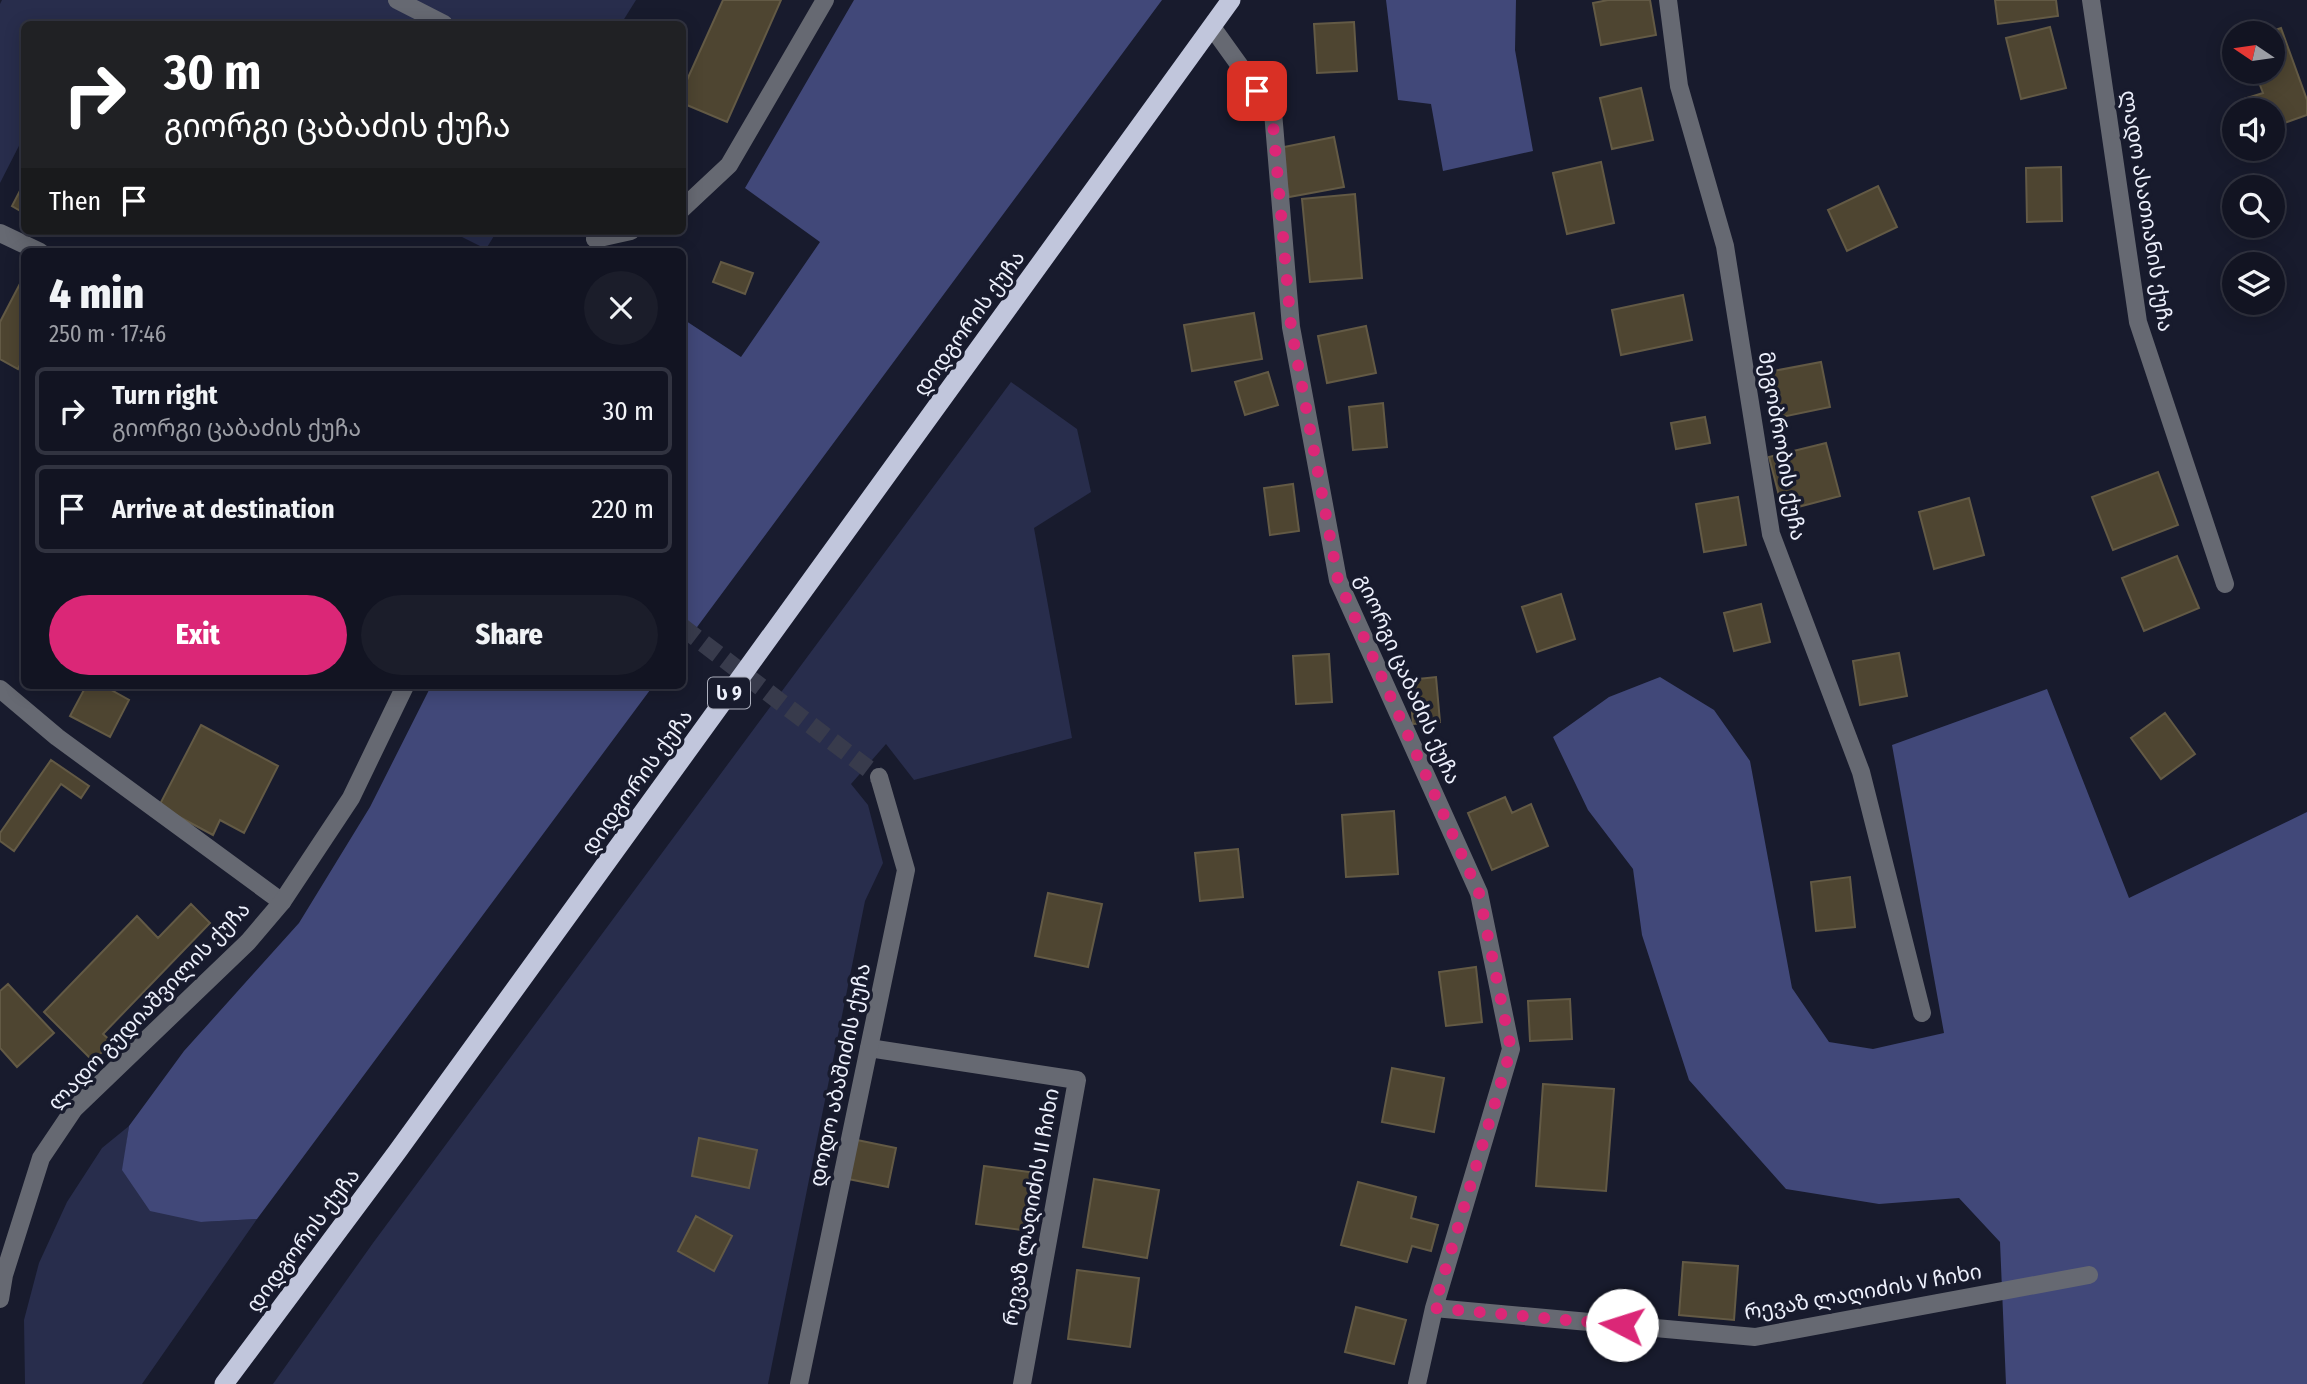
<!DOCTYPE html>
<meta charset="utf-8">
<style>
body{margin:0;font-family:"Fira Sans Condensed","Noto Sans Georgian",sans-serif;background:#1b1d2a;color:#f1f3f6;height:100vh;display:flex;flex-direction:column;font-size:26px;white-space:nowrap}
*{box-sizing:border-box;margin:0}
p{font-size:23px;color:#9c9ea5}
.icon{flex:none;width:38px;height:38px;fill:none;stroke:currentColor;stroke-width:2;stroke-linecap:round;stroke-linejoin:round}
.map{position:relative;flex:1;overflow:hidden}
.side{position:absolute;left:21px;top:248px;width:665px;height:441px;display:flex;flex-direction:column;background:#121422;border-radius:10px;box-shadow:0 4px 18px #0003,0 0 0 2px #313340}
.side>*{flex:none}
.guide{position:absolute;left:21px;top:21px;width:665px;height:214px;border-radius:10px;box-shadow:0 4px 18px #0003,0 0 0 2px #313340;background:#202124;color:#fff;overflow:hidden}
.needle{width:46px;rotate:283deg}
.controls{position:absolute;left:2222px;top:21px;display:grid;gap:14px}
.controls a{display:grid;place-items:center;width:63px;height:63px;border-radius:50%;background:#121422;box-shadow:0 4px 18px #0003,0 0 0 2px #313340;font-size:35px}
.pin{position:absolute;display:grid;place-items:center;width:60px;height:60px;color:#fff;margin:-30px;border-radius:14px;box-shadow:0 4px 10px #0006}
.me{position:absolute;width:77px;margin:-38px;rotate:275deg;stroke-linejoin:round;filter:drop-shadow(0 0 5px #0008)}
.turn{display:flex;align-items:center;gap:24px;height:147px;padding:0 28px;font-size:32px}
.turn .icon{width:91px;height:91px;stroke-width:2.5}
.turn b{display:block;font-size:49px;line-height:60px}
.then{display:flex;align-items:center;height:66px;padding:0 28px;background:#0003;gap:14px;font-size:26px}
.round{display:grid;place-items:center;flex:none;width:74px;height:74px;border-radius:37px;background:#1b1d2a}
.summary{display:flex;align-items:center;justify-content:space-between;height:119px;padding:0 28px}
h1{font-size:42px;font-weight:800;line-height:52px}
.cta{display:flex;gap:14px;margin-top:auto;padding:14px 28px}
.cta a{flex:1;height:80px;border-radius:42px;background:#db2777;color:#fff;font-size:28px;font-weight:800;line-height:80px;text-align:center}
.cta a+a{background:#1b1d2a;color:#f1f3f6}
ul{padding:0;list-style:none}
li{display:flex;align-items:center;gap:21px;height:88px;margin:0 14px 10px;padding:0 14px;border:4px solid #313340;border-radius:10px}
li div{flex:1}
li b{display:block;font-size:26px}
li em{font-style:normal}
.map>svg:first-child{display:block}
.green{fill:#282d4c}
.forest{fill:#414879}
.building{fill:#4e4531;stroke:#635a45;stroke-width:2}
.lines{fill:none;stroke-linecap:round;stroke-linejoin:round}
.tertiary-tunnel{stroke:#383b4c;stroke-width:18;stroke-dasharray:18 9;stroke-linecap:butt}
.minor{stroke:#666972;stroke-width:18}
.tertiary{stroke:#666972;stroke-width:18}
.trunk{stroke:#c1c6dc;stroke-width:19}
.route{stroke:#db2777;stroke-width:12;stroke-dasharray:0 21.6}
.labels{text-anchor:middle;stroke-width:7;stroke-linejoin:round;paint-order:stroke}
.shield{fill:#181b2d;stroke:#adb0be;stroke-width:2}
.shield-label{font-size:19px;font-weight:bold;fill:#edf0fc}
.street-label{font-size:21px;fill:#edf0fc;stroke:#181b2d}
</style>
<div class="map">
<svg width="2307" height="1384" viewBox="0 0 2307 1384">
<rect width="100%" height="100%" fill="#181b2d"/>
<path class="green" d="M 2,0 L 636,0 L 621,24 L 24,24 L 24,136 L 0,183 L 0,4 Z
M 450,231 L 497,231 L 486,249 Z
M 1011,382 L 1077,429 L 1091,492 L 1034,528 L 1072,738 L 914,780 L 886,744 L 851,784 L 868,805 L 883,863 L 865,901 L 768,1384 L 273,1384 L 373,1243 Z
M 129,1126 L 123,1170 L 201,1222 L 257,1219 L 142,1384 L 25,1384 L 24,1320 L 39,1263 L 67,1202 L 102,1148 Z"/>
<path class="forest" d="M 854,0 L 1162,0 L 683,646 L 683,319 L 741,357 L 820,242 L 745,188 Z
M 1386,0 L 1516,0 L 1515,50 L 1533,151 L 1443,171 L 1431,104 L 1398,100 Z
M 1660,677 L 1714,710 L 1750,761 L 1792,988 L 1829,1042 L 1873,1049 L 1944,1033 L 1892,745 L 2047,689 L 2129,898 L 2307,812 L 2307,1384 L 2006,1384 L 2000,1242 L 1959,1198 L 1879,1204 L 1786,1189 L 1689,1080 L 1642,935 L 1633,869 L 1588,810 L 1553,737 L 1609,697 Z
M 431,686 L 653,686 L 257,1219 L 201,1222 L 150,1211 L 122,1170 L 129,1126 L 184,1051 L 299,923 L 370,807 Z"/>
<path class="building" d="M 723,0 L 781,0 L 727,122 L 682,103 L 682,91 Z
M 1608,0 L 1650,0 L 1656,35 L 1601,45 L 1593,3 Z
M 1995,0 L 2056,0 L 2058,16 L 1998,24 Z
M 1354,22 L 1357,71 L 1317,73 L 1314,24 Z
M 2050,27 L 2066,88 L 2021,99 L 2006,38 Z
M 2281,28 L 2307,100 L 2307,115 L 2273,127 L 2273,110 L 2247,110 L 2244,99 L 2263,93 L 2255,72 L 2273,72 L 2273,33 L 2266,33 Z
M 1641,88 L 1653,140 L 1612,149 L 1600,98 Z
M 1334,137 L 1344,187 L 1289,197 L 1279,148 Z
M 1601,162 L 1614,223 L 1567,234 L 1553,173 Z
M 2061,167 L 2062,221 L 2027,222 L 2026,168 Z
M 24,183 L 24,213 L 12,206 Z
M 1878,186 L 1897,227 L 1847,251 L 1828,210 Z
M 1355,194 L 1362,278 L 1310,282 L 1302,199 Z
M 721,262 L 753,273 L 745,294 L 713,282 Z
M 24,276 L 24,357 L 18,369 L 0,359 L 0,322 Z
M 1683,295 L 1692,340 L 1621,355 L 1612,310 Z
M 1254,313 L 1262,359 L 1192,371 L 1184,325 Z
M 1366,326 L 1376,373 L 1327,383 L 1318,336 Z
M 1821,362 L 1830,407 L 1777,418 L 1768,372 Z
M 1268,372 L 1278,405 L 1245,415 L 1235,382 Z
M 1383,403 L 1387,447 L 1353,450 L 1349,407 Z
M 1705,417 L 1710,443 L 1676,449 L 1671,423 Z
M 1826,443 L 1840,496 L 1783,511 L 1769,457 Z
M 2158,472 L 2178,525 L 2113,550 L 2092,497 Z
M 1293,484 L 1299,531 L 1270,535 L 1264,488 Z
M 1738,497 L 1746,545 L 1704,552 L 1696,504 Z
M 1969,498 L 1984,555 L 1934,569 L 1919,512 Z
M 2177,556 L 2199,608 L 2144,631 L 2122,578 Z
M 1561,594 L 1575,639 L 1537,652 L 1522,607 Z
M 1761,604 L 1770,642 L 1734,651 L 1724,613 Z
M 1899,653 L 1907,696 L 1860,705 L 1853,661 Z
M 1329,654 L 1332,702 L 1296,704 L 1293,656 Z
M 1436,677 L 1440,722 L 1413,724 L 1409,680 Z
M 86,686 L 104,686 L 129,700 L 110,737 L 70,716 Z
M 2165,713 L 2195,754 L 2161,779 L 2131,738 Z
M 201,725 L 278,766 L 244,833 L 220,820 L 213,835 L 159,806 Z
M 51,760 L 89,786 L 81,798 L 61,784 L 14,851 L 0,841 L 0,833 Z
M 1505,797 L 1512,813 L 1531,804 L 1548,846 L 1492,870 L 1468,813 Z
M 1394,811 L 1398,874 L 1346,877 L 1342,815 Z
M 1238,849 L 1243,897 L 1200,901 L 1195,853 Z
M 1850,877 L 1855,927 L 1816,931 L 1811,882 Z
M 1048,893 L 1102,904 L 1088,967 L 1035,956 Z
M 191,904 L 210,923 L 103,1034 L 112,1042 L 93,1061 L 44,1012 L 137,916 L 158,938 Z
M 1476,967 L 1482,1022 L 1446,1026 L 1439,972 Z
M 8,984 L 54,1033 L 17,1067 L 0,1048 L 0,991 Z
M 1570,999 L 1572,1039 L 1530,1041 L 1528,1001 Z
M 1392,1068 L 1444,1078 L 1434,1132 L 1382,1122 Z
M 1543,1084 L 1614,1089 L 1606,1191 L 1536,1186 Z
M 699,1138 L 757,1150 L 749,1188 L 692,1176 Z
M 857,1140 L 896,1148 L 888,1187 L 848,1179 Z
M 984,1166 L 1037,1173 L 1029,1231 L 976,1224 Z
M 1094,1179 L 1159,1190 L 1147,1258 L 1083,1247 Z
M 1358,1182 L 1416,1197 L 1411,1218 L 1438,1225 L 1431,1251 L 1412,1246 L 1407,1262 L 1341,1245 Z
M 696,1216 L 732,1236 L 714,1271 L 678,1251 Z
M 1683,1262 L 1738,1266 L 1734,1320 L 1679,1315 Z
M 1077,1270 L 1139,1278 L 1130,1347 L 1068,1339 Z
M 1356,1307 L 1406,1320 L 1394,1364 L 1345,1352 Z"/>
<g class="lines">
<path class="tertiary-tunnel" d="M 682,627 L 879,777"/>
<path class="minor" d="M 397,0 L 444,24
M 1668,0 L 1679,86 L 1725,246 L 1771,534 L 1861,772 L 1922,1013
M 2091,0 L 2138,322 L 2225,584
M 1212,27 L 1273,112 L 1291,327 L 1338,580 L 1479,893 L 1511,1049 L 1434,1308 L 1417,1384
M 682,209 L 729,165 L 825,0
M 0,233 L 40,252
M 595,239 L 631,231
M 0,689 L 57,737 L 282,902
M 869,1048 L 1077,1080 L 1022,1384
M 1434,1308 L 1755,1337 L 2089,1275"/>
<path class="tertiary" d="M 0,1299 L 4,1275 L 41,1158 L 74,1109 L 248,942 L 282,902 L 351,798 L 405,686
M 799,1384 L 906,870 L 879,777"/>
<path class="trunk" d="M 224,1384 L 397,1152 L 1231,0"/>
</g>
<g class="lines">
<path class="route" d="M 1257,91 L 1272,112 L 1291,327 L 1338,580 L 1479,893 L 1511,1049 L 1434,1308 L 1622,1325"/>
</g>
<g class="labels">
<rect class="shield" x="708" y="677.5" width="42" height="31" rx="5"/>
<g class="shield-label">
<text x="729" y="700">ს 9</text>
</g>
<g class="street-label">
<text transform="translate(2147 211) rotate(81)" y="7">ლადო ასათიანის ქუჩა</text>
<text transform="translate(969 323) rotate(-54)" y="7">დიდგორის ქუჩა</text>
<text transform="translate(1782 446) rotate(80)" y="7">მეგობრობის ქუჩა</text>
<text transform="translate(1408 679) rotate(66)" y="7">გიორგი ცაბაძის ქუჩა</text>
<text transform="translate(637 782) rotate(-54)" y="7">დიდგორის ქუჩა</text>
<text transform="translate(149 1006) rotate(-46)" y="7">ლადო გუდიაშვილის ქუჩა</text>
<text transform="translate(840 1075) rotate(-78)" y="7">დოდო აბაშიძის ქუჩა</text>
<text transform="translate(1031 1207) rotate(-80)" y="7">რევაზ ლაღიძის II ჩიხი</text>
<text transform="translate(303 1240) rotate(-53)" y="7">დიდგორის ქუჩა</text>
<text transform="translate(1863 1292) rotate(-10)" y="7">რევაზ ლაღიძის V ჩიხი</text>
</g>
</g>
</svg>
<div class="controls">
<a><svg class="needle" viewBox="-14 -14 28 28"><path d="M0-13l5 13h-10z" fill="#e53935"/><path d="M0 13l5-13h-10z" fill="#9c9ea5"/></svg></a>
<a><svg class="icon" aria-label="sound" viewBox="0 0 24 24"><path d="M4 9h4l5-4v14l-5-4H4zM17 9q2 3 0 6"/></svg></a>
<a><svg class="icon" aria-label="search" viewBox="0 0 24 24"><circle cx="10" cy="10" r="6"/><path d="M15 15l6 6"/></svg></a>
<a><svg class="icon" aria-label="layers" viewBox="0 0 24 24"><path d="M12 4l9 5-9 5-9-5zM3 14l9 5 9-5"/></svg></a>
</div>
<div class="pin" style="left:1257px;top:91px;background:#d93025"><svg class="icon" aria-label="arrive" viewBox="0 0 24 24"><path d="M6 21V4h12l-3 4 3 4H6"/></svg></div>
<svg class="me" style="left:1622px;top:1325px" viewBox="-20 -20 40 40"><circle r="19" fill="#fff"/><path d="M0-13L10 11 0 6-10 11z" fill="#db2777"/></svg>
<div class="guide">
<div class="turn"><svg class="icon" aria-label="right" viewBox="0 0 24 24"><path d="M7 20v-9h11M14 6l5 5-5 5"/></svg><div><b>30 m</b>გიორგი ცაბაძის ქუჩა</div></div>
<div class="then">Then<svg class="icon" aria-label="arrive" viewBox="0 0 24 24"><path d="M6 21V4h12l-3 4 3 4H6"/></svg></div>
</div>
<section class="side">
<div class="summary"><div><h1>4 min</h1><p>250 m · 17:46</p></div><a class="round"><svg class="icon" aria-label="close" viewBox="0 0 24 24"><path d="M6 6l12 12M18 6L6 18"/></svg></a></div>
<ul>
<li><svg class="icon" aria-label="right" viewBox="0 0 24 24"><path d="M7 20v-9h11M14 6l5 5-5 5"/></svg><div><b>Turn right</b><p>გიორგი ცაბაძის ქუჩა</p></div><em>30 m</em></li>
<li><svg class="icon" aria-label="arrive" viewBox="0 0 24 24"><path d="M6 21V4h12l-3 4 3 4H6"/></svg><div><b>Arrive at destination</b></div><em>220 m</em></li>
</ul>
<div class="cta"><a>Exit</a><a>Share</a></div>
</section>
</div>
